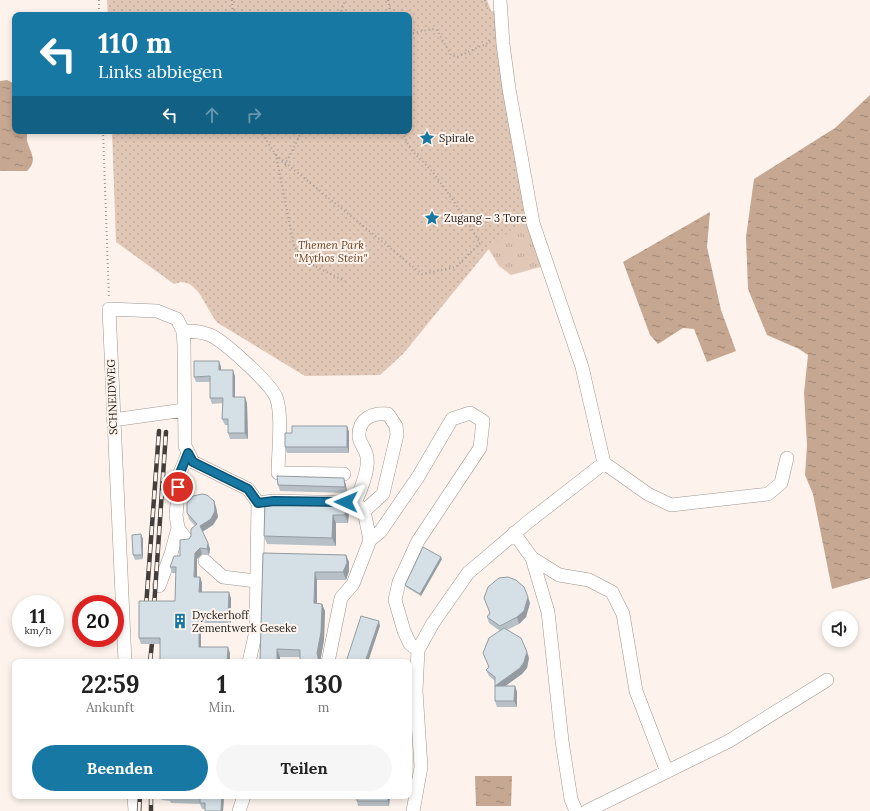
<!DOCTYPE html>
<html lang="de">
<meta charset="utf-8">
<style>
body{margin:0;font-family:Lora,serif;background:#f6f6f6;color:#222;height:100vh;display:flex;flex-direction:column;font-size:15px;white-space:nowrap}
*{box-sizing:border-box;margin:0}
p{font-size:13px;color:#767676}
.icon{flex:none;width:22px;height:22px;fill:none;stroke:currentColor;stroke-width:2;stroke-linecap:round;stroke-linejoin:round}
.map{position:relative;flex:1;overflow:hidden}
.panel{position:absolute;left:12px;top:659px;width:400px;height:140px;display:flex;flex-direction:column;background:#fff;border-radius:8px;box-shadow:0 2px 6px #0003}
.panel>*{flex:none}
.hud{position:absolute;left:12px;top:12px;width:400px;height:122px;border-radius:8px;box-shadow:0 2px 6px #0003;background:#1778a4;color:#fff;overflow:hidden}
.controls{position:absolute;left:822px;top:611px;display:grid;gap:8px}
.controls a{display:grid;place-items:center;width:36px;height:36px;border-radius:50%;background:#fff;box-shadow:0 2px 6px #0003;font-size:20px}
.speed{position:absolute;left:12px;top:595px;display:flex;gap:8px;font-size:20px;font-weight:700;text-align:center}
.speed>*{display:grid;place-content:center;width:52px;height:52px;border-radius:50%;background:#fff;box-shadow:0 2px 6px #0003;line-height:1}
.speed small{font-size:10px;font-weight:400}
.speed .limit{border:6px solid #d22;background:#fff;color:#111}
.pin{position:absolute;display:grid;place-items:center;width:34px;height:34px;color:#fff;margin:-17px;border:2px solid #fff;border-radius:50%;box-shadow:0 1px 4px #0007}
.me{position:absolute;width:44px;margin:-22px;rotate:271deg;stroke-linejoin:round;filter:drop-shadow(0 0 3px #0008)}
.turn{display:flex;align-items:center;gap:14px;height:84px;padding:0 20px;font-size:18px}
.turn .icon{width:52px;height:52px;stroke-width:2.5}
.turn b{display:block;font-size:28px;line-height:34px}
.lanes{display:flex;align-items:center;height:38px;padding:0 20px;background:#0003;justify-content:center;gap:20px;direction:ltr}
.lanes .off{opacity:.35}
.eta{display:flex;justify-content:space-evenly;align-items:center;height:68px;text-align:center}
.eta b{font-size:24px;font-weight:700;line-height:28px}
.button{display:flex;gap:8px;margin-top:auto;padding:8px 20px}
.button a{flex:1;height:46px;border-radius:24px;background:#1778a4;color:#fff;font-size:16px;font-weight:700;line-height:46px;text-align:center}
.button a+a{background:#f6f6f6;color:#222}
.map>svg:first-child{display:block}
.grass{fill:url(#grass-tufts)}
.park{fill:url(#park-dots)}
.water{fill:url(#water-ripples)}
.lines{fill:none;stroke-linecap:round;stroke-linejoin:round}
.minor-casing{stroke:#9f958f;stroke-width:14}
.path{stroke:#a29a95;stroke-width:2;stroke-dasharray:1 3;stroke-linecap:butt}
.minor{stroke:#fff;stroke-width:13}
.rail-casing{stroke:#433e3b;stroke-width:4.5}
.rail{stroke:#fdf3ec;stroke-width:3;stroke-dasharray:9;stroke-linecap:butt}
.wall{fill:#b6c0c6}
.shaded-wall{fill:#949ca1}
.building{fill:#d4dfe6;stroke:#949ca1}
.route-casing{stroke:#0f4e6b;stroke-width:10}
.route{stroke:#1778a4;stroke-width:7}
.labels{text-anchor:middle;stroke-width:4;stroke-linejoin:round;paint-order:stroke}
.poi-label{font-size:11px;fill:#1e1a18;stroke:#fdf3ec;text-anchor:start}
.park-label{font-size:11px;font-style:italic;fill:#693e1d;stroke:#fdf3ec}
.street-label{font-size:11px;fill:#1e1a18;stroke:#fdf3ec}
</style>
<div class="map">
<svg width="870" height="811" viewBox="0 0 870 811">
<defs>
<pattern id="grass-tufts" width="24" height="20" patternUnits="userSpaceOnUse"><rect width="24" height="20" fill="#e1c7b6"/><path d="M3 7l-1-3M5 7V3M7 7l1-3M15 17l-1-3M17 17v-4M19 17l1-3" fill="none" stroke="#c1aa9c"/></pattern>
<pattern id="park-dots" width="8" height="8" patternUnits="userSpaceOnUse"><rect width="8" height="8" fill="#e1c7b6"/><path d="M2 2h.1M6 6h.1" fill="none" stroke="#c1aa9c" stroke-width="1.8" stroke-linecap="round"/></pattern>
<pattern id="water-ripples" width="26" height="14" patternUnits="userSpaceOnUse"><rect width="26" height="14" fill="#c6a792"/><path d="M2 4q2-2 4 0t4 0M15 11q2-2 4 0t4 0" fill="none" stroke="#a08776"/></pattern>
</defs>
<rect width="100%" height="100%" fill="#fdf3ec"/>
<path class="grass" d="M 515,153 L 544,266 L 511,275 L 499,266 L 469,217 Z"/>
<path class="park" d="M 107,0 L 487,0 L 491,11 L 496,11 L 503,92 L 528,215 L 488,250 L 403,354 L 380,375 L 305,376 L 218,323 C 205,310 198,274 174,284 L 116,242 L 112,131 L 409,131 L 409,15 L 108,15 Z"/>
<path class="water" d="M 7,80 L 15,84 L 15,131 L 26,131 C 28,135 26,140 28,144 C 32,155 37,161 27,171 L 0,171 L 0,81 Z
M 870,95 L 870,578 L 832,589 L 813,494 L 805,475 L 807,445 L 804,393 L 808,355 L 799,349 L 767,335 L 748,289 L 746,237 L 754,179 L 835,128 Z
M 710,212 L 707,247 L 721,310 L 736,351 L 707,362 L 694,329 L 683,328 L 658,344 L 650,335 L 623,262 Z
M 475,776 L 512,776 L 511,806 L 476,806 Z"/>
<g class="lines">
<g class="minor-casing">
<path id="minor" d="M 183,331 C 192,331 200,331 210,335 C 224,341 270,383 276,397 C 283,414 278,454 278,473 L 344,474
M 113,420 L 184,410
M 604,463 L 648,494 L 671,505 L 768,494 L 781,483 L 787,458
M 258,503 L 274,501 L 355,503 C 360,491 369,471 367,458 C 367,451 360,444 359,437 C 358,419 372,412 388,414 L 396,426 L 397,435 L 383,494 L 364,511 L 355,503
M 364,511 L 370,540
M 514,533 L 532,558 L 559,575 L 589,580 L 612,592 L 623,614 L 636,691 L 667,772
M 186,539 L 178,528 L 176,515 L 180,473 L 188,453
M 532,558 L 548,612 L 562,741 L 571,799 L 576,811
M 205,561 L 223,577 L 256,581
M 159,586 L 171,554 L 178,528
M 125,662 L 109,309 L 157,311 L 177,319 L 183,331 L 184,345 L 185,446 L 193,462 L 248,489 L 258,503 L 256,631 L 249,662
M 328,662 L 341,598 L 353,584 L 370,540 L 380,532 L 418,477 L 452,419 L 470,413 L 483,421 L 480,448 L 418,541 L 399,582 L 395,600 L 404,631 L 410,644 L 418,650
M 134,796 L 135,811
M 239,811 L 244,796
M 413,811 L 421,767 L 416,691 L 418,650 L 433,623 L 468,573 L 528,522 L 604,463 L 582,367 L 533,223 L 509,89 L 503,44 L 500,0
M 587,811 L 729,741 L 827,680"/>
</g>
<path class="path" d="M 99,0 L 99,15
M 232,0 L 233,15
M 388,0 L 391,15
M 485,0 L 488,10
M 340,15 L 345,0
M 409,34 L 432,29 L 437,30 L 451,55 L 457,57 L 488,43 L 490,38
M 103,131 L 109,298
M 260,131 L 276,155 L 294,246 C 307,265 325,271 345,281
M 276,155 L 422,274 L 456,267 L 480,243 C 467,220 451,197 435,175 C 423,159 408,153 403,131
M 285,165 L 302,131"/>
<use href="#minor" class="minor"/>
<g class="rail-casing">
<path id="rail" d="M 146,607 L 159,431
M 154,607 L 166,432
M 150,662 L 152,643
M 151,796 L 151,811
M 139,811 L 140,796"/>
</g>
<use href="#rail" class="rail"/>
</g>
<path class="wall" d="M 221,367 L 221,370 L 235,376 L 235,397 L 247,403 L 248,439 L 230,439 L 228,433 L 228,425 L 225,425 L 222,419 L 223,403 L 212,404 L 210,398 L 210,382 L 196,382 L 194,377 Z
M 347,426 L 349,432 L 349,453 L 287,453 L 285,447 L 292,433 Z
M 278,485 L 346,485 L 347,493 L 280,491 Z
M 214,501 L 216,507 L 218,517 L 213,525 L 202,532 L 208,543 L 210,549 L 209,555 L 202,554 L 197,559 L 197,577 L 200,577 L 202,583 L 202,592 L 231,598 L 231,623 L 201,623 L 201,647 L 230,653 L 230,662 L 160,662 L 160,644 L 141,644 L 139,638 L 175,601 L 176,573 L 172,573 L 170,567 L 180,556 L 191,536 L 195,526 L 189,519 L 187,513 Z
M 265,502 L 349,512 L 348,523 L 336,523 L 336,546 L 267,544 L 264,536 Z
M 141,534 L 143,539 L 143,559 L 135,560 L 133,555 Z
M 263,553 L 346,555 L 349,562 L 349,571 L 346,580 L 317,580 L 317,604 L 322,604 L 325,611 L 324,640 L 320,662 L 300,662 L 300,657 L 280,657 L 260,662 Z
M 442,559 L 421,596 L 406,587 L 405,585 Z
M 530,603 L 526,617 L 519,624 L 507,630 L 527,652 L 529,658 L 527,668 L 522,674 L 505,686 L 515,686 L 517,692 L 517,707 L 497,707 L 495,701 L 495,681 L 489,676 L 486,670 L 489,667 L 500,631 L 489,623 L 487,617 L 489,613 Z
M 409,752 L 412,757 L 412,774 L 409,774 Z
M 161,796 L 224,796 L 223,811 L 205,811 L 205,809 L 202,809 L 200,804 L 171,803 L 170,801 L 162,800 Z
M 357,796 L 390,796 L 389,806 L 358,806 L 357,801 Z"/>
<path class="shaded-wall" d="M 219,361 L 221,367 L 221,376 L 219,370 Z
M 233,370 L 235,376 L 235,403 L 233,397 Z
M 245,397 L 247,403 L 248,439 L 245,433 Z
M 347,426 L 349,432 L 349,453 L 347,447 Z
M 344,478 L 346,485 L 347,493 L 345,487 Z
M 214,501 L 216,507 L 218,517 L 213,525 L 202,532 L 200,526 Z
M 346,503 L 349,512 L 348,523 L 345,515 Z
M 333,515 L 336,523 L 336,546 L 332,538 Z
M 141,534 L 143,539 L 143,559 L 142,555 Z
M 208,543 L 210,549 L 209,555 L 207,549 Z
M 200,548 L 202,554 L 197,559 L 197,583 L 194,577 L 195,553 Z
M 346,555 L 349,562 L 349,571 L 346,580 L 343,572 Z
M 441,557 L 442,559 L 421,596 L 420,594 Z
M 315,572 L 317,580 L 317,611 L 314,603 Z
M 200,577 L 202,583 L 202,598 L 199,592 Z
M 229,592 L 231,598 L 231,623 L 228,617 Z
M 528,597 L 530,603 L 526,617 L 519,624 L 517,617 Z
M 322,604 L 325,611 L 324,640 L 320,662 L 319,662 L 317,653 Z
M 199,617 L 201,623 L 201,653 L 199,647 Z
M 379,621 L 380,626 L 368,662 L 365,662 Z
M 228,647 L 230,653 L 230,662 L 227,662 Z
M 277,649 L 280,657 L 280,662 L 277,662 Z
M 527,652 L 529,658 L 527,668 L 522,674 L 497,692 L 495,686 Z
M 515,686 L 517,692 L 517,707 L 514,701 Z
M 411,752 L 412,757 L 412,774 L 410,769 Z
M 222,796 L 224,796 L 223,811 L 221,811 Z
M 388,796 L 390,796 L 389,806 L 388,801 Z"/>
<path class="building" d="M 194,361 L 219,361 L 219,370 L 233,370 L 233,397 L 245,397 L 245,433 L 228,433 L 228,419 L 222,419 L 223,398 L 210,398 L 210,376 L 194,377 Z
M 292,426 L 347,426 L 347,447 L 285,447 L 285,433 L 292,433 Z
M 277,476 L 344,478 L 345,487 L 278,485 Z
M 202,494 L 207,495 L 214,501 L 215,511 L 211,519 L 200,526 L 208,543 L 207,549 L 200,548 L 195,553 L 194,577 L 200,577 L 199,592 L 229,592 L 228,617 L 199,617 L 199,647 L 228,647 L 227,662 L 160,662 L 160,638 L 139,638 L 139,601 L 175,601 L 176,567 L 170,567 L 174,556 L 180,556 L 180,540 L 189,539 L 191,536 L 191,529 L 197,524 L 187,513 L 187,503 L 193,496 Z
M 265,502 L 346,503 L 345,515 L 333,515 L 332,538 L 264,536 Z
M 141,534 L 142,555 L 133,555 L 132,535 Z
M 423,547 L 441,557 L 420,594 L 405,585 Z
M 263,553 L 346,555 L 347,563 L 343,572 L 315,572 L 314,603 L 322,604 L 321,632 L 317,653 L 319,662 L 300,662 L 300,650 L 277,649 L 277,662 L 260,662 Z
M 508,577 L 516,580 L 524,587 L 528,597 L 524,611 L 517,617 L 500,626 L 487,617 L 490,613 L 484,598 L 488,587 L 499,578 Z
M 361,616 L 379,621 L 365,662 L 346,662 Z
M 504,628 L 521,638 L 527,652 L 524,662 L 520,668 L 495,686 L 515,686 L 514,701 L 495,701 L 495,677 L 486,670 L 489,667 L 483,653 L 489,638 Z
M 409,752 L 411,752 L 410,769 L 409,769 Z
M 169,796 L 222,796 L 221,811 L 205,811 L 205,803 L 200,803 L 200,798 L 169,797 Z
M 357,796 L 388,796 L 388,801 L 357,801 Z"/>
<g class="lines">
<g class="route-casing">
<path id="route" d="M 178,487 L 180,473 L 188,453 L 193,462 L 248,489 L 258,503 L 274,501 L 346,502"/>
</g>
<use href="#route" class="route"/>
</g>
<defs>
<g id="sight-bare" transform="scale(1.2)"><path d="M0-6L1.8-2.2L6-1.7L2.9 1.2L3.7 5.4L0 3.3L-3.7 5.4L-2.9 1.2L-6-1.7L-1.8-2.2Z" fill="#1778a4" stroke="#fdf3ec" stroke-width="2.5" paint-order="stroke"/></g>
<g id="building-bare" transform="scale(1.2)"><path d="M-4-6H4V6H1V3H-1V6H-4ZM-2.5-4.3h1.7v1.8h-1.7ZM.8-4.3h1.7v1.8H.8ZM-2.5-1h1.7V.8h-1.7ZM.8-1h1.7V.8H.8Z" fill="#1778a4" stroke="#fdf3ec" stroke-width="2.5" paint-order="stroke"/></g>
</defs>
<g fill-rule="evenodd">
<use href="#sight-bare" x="427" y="138"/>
<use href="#sight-bare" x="432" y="218"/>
<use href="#building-bare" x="180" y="621"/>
</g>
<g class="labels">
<g class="poi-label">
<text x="439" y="142">Spirale</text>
<text x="444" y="222">Zugang – 3 Tore</text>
<text x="192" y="619">Dyckerhoff<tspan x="192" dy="13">Zementwerk Geseke</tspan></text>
</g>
<g class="park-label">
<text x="331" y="249">Themen Park<tspan x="331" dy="13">"Mythos Stein"</tspan></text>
</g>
<g class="street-label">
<text transform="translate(112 397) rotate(-92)" y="4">SCHNEIDWEG</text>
</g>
</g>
</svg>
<div class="controls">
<a><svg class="icon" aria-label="sound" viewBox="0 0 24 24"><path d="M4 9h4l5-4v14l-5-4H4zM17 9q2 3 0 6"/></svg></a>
</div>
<div class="speed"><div>11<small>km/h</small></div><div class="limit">20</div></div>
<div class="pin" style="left:178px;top:487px;background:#d93025"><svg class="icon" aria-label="arrive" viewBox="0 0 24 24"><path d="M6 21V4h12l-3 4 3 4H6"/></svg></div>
<svg class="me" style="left:346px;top:502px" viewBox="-20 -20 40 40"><path d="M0-17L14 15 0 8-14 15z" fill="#1778a4" stroke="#fff" stroke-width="4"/></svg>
<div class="hud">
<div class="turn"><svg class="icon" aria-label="left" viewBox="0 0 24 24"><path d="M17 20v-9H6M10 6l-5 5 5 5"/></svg><div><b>110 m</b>Links abbiegen</div></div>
<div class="lanes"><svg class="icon" aria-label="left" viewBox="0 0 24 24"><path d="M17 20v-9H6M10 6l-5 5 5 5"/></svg><svg class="icon off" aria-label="ahead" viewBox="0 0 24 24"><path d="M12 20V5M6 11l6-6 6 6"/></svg><svg class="icon off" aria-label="right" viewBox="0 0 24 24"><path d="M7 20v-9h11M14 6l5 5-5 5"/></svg></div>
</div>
<section class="panel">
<div class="eta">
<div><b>22:59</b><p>Ankunft</p></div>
<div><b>1</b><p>Min.</p></div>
<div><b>130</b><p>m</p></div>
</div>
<div class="button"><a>Beenden</a><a>Teilen</a></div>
</section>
</div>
